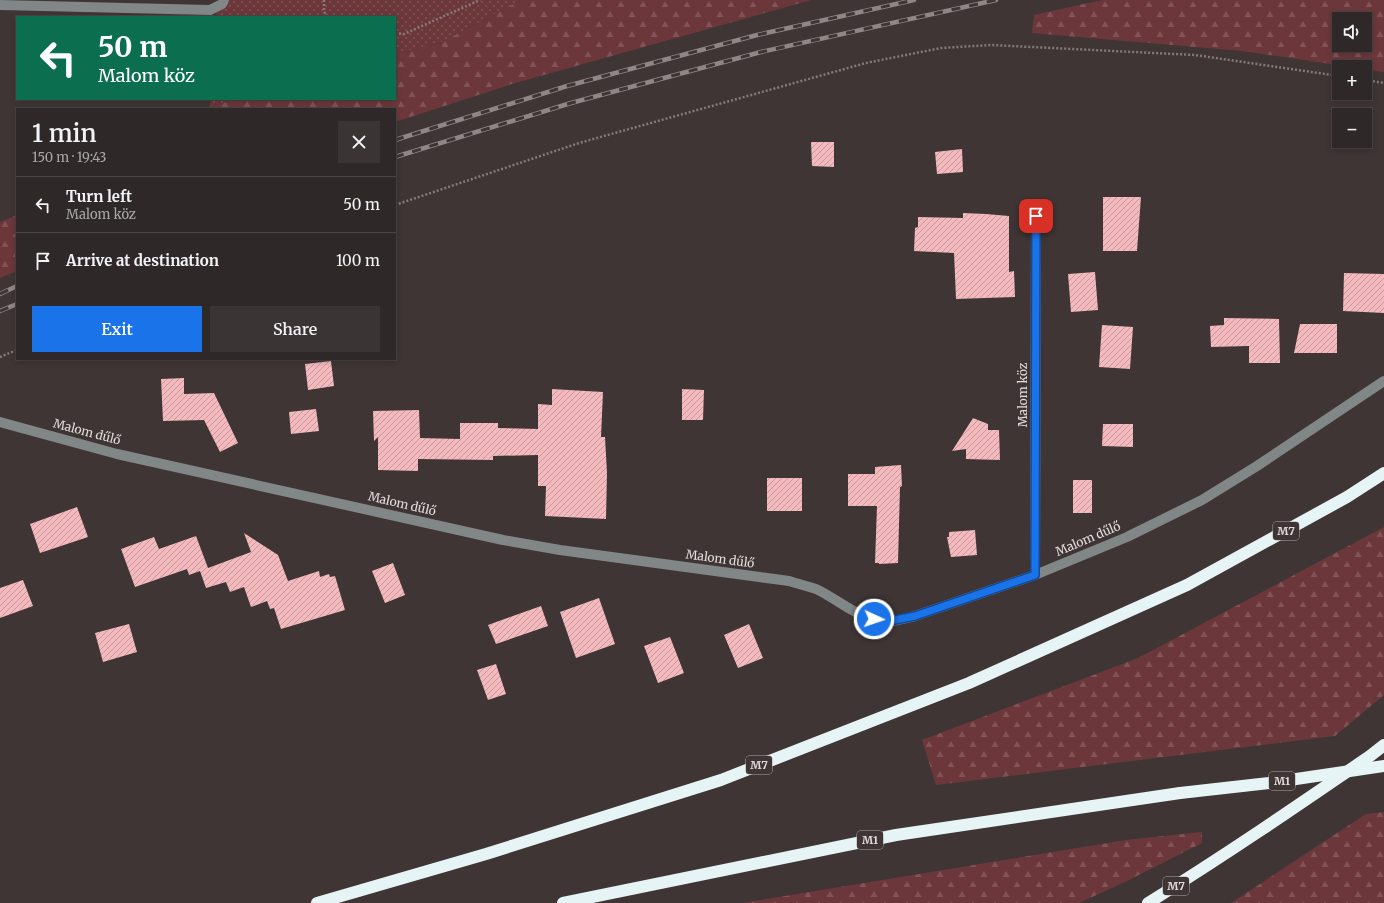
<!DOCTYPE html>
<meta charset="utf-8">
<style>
body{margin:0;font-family:Merriweather,serif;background:#3b3434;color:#f1f3f6;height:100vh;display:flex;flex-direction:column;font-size:15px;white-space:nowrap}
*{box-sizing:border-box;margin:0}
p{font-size:13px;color:#a7a6a8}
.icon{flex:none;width:22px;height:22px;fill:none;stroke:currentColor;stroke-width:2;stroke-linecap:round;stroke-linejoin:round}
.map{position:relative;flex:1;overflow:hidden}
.panel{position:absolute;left:16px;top:108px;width:380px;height:252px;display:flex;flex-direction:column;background:#2f2828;border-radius:0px;box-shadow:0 2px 6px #0003,0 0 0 1px #4a4445}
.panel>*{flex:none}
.hud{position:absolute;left:16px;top:16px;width:380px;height:84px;border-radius:0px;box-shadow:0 2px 6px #0003,0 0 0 1px #4a4445;background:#0b6e4f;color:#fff;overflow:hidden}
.fabs{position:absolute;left:1332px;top:12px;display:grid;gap:8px}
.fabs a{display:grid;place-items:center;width:40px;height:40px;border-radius:0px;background:#2f2828;box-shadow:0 2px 6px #0003,0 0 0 1px #4a4445;font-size:20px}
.pin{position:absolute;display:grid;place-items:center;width:34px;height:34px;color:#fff;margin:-17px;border-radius:8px;box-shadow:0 2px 6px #0006}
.me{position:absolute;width:44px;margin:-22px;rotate:93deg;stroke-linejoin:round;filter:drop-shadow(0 0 3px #0008)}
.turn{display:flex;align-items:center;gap:14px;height:84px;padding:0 16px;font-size:18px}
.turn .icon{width:52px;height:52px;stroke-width:2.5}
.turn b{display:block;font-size:28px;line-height:34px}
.round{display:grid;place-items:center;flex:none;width:42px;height:42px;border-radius:0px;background:#3b3434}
.headline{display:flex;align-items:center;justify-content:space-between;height:68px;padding:0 16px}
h1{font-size:24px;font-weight:600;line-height:30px}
.primary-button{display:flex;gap:8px;margin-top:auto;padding:8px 16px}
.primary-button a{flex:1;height:46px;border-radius:0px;background:#1a73e8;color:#fff;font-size:16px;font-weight:600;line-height:46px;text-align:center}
.primary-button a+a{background:#3b3434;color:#f1f3f6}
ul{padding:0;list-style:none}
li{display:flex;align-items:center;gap:12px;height:56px;padding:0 16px;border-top:1px solid #4a4445}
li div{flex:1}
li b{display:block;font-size:15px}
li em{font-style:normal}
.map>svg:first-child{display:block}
.grass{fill:url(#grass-dots)}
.forest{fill:url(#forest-firs);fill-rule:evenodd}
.building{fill:url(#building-hatch)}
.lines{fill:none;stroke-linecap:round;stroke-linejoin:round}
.path{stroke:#837a7a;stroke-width:2.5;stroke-dasharray:2 2;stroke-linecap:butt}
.minor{stroke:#818687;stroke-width:10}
.highway{stroke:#e7f4f6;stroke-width:12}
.rail-casing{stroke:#8f8787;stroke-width:4.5}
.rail{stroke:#3f3535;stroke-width:3;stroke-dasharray:9;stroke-linecap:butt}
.highway-bridge{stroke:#e7f4f6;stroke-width:12}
.route-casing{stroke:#114b97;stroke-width:10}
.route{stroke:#1a73e8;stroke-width:7}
.labels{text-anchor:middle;stroke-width:4;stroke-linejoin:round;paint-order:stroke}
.shield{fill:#3f3535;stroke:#b1a9a9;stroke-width:1}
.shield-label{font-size:11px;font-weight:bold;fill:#e2dbdb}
.street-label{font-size:12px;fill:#e2dbdb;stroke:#3f3535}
</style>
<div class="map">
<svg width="1384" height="903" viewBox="0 0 1384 903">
<defs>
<pattern id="grass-dots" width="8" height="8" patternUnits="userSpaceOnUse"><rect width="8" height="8" fill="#6c373b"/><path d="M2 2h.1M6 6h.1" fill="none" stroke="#815357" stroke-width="1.8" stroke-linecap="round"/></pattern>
<pattern id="forest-firs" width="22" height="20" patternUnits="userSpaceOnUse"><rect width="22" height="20" fill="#6c373b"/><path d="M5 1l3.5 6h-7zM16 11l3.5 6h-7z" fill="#815357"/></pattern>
<pattern id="building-hatch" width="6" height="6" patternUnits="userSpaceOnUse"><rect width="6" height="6" fill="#f3b9bc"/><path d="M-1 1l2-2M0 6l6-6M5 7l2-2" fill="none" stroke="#c79b9e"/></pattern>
</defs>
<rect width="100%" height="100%" fill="#3f3535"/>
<path class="grass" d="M 217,0 L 521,0 L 440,43 L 395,54 L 395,17 L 216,17 Z
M 211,99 L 236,99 L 210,107 Z"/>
<path class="forest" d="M 521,0 L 811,0 L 512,84 L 395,122 L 395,109 L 209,109 L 210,107 L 236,99 L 395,99 L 395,54 L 440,43 Z
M 1102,0 L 1384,0 L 1384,72 L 1365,69 L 1365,67 L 1351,67 L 1242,51 L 1032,33 L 1034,15 ZM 1339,19 L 1365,19 L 1365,45 L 1339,45 Z
M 17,215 L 17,271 L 0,278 L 0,222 Z
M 1384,527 L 1384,695 L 1335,736 L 936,785 L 922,740 L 1138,658 Z
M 1384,812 L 1384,903 L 1231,903 L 1366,814 Z
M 1202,832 L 1202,843 L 1127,881 L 1079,903 L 743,903 L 1126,840 Z"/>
<path class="building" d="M 811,142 L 834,142 L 834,167 L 812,166 Z
M 962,149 L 963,172 L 937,174 L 935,152 Z
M 1103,197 L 1141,197 L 1137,251 L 1103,251 Z
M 963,213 L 986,214 L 1009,216 L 1009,272 L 1014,271 L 1015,297 L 956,299 L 954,253 L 914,251 L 915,228 L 918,227 L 918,217 L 963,218 Z
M 1095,272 L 1098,310 L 1071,312 L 1068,274 Z
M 1344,273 L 1384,274 L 1384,313 L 1343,311 Z
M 1224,318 L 1279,319 L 1280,363 L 1249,363 L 1249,346 L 1211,347 L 1210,326 L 1224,325 Z
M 1300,324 L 1337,324 L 1337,353 L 1294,353 Z
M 1102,325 L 1133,327 L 1130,369 L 1099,367 Z
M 331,361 L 334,386 L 308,390 L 305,364 Z
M 184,378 L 184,394 L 214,393 L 238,443 L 220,452 L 204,420 L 163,421 L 161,379 Z
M 552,389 L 603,392 L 601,437 L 605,437 L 607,473 L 606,519 L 545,516 L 546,486 L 538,486 L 538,455 L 493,456 L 493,460 L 418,459 L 418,471 L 378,470 L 378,437 L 374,441 L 373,411 L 419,410 L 420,438 L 460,439 L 460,423 L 498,423 L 498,428 L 538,429 L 538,404 L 552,405 Z
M 682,389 L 704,390 L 703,420 L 682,420 Z
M 316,409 L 319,431 L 291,434 L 289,412 Z
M 973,418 L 988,424 L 988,430 L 999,430 L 1000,460 L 966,459 L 966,449 L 952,451 Z
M 1103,424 L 1133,424 L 1133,447 L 1102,446 Z
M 901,465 L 902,486 L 900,487 L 898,563 L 879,564 L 879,563 L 875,563 L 877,506 L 848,506 L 848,474 L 875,474 L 875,467 Z
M 767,478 L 802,478 L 802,511 L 767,511 Z
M 1073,480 L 1092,480 L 1092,513 L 1073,513 Z
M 77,507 L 88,537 L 40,553 L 30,524 Z
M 975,530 L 977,555 L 951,557 L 947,537 L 949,537 L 949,532 Z
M 244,533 L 278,555 L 288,581 L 319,571 L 320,577 L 329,574 L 330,577 L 335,576 L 345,610 L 281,629 L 274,608 L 270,609 L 267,601 L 251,607 L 244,587 L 230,592 L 226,582 L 206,588 L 200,571 L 189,575 L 187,569 L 135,587 L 121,549 L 154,537 L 159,549 L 196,536 L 208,568 L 251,552 Z
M 393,563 L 405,595 L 385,603 L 372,571 Z
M 23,580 L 33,606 L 0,618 L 0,588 Z
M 599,598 L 615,644 L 576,658 L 560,612 Z
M 541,606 L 548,626 L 496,644 L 488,625 Z
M 129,624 L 137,652 L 103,662 L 95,633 Z
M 749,624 L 763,658 L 738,668 L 724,635 Z
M 670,637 L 684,673 L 658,683 L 644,646 Z
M 496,664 L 506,694 L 488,700 L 477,670 Z"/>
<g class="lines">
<path class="path" d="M 324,0 L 324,12 L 328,17
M 395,33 L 404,34 L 480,0
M 1365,80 L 1384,83
M 395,205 L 579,143 L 866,63 L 941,48 L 991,45 L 1195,55 L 1339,76
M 0,357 L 17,350"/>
<path class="minor" d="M 0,5 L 210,10 L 222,4 L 224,0
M 0,422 L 117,454 L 503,540 L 560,550 L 789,581 C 798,584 807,586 816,589 C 840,600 859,621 888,621 C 897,621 906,618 915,616 L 1035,575 L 1127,537 L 1202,500 L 1257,466 L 1384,381
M 1035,575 L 1036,216"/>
<path class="highway" d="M 317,903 L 486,854 L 721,780 L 969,683 L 1187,585 L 1347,497 L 1384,473
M 563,903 L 896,835 L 1180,793
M 1148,903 C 1224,856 1297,806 1370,756 L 1384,745"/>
<g class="rail-casing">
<path id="rail" d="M 395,140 L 567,86 L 757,35 L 914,0
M 395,157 L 571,103 L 761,52 L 996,0
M 0,294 L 17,286
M 0,311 L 17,304"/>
</g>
<use href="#rail" class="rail"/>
<path class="highway-bridge" d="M 1180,793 L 1269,783 L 1384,766"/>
</g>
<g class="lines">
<g class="route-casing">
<path id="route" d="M 874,619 L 895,620 L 915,616 L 1035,575 L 1036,216"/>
</g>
<use href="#route" class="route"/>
</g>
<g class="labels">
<g class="shield">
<rect x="1273" y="522" width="26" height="18" rx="3"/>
<rect x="746" y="756" width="26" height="18" rx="3"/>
<rect x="1269" y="772" width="26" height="18" rx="3"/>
<rect x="857" y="831" width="26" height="18" rx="3"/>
<rect x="1163" y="877" width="26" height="18" rx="3"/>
</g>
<g class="shield-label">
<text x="1286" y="535">M7</text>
<text x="759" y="769">M7</text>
<text x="1282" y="785">M1</text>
<text x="870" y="844">M1</text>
<text x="1176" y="890">M7</text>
</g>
<g class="street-label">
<text transform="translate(1023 395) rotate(-90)" y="4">Malom köz</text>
<text transform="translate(87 432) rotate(15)" y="4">Malom dűlő</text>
<text transform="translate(402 504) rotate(13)" y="4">Malom dűlő</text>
<text transform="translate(1088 539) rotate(-23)" y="4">Malom dűlő</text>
<text transform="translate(720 559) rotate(8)" y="4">Malom dűlő</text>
</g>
</g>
</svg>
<div class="fabs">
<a><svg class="icon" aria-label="sound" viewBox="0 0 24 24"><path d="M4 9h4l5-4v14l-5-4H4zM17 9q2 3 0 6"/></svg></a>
<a>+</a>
<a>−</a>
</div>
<div class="pin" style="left:1036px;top:216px;background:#d93025"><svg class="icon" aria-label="arrive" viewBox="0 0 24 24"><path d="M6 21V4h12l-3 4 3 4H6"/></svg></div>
<svg class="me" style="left:874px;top:619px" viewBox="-20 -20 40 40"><circle r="17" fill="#1a73e8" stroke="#fff" stroke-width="3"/><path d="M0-11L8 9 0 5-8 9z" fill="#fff"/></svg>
<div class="hud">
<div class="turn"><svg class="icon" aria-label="left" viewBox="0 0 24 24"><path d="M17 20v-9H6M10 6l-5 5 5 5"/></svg><div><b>50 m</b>Malom köz</div></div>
</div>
<section class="panel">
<div class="headline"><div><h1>1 min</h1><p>150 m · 19:43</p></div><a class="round"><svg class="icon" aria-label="close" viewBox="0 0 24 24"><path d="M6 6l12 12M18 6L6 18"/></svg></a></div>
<ul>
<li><svg class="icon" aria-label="left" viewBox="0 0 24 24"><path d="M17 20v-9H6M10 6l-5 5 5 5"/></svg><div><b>Turn left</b><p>Malom köz</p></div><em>50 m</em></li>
<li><svg class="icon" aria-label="arrive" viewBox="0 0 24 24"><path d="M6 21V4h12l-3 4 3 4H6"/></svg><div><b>Arrive at destination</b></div><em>100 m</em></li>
</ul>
<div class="primary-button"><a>Exit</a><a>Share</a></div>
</section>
</div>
